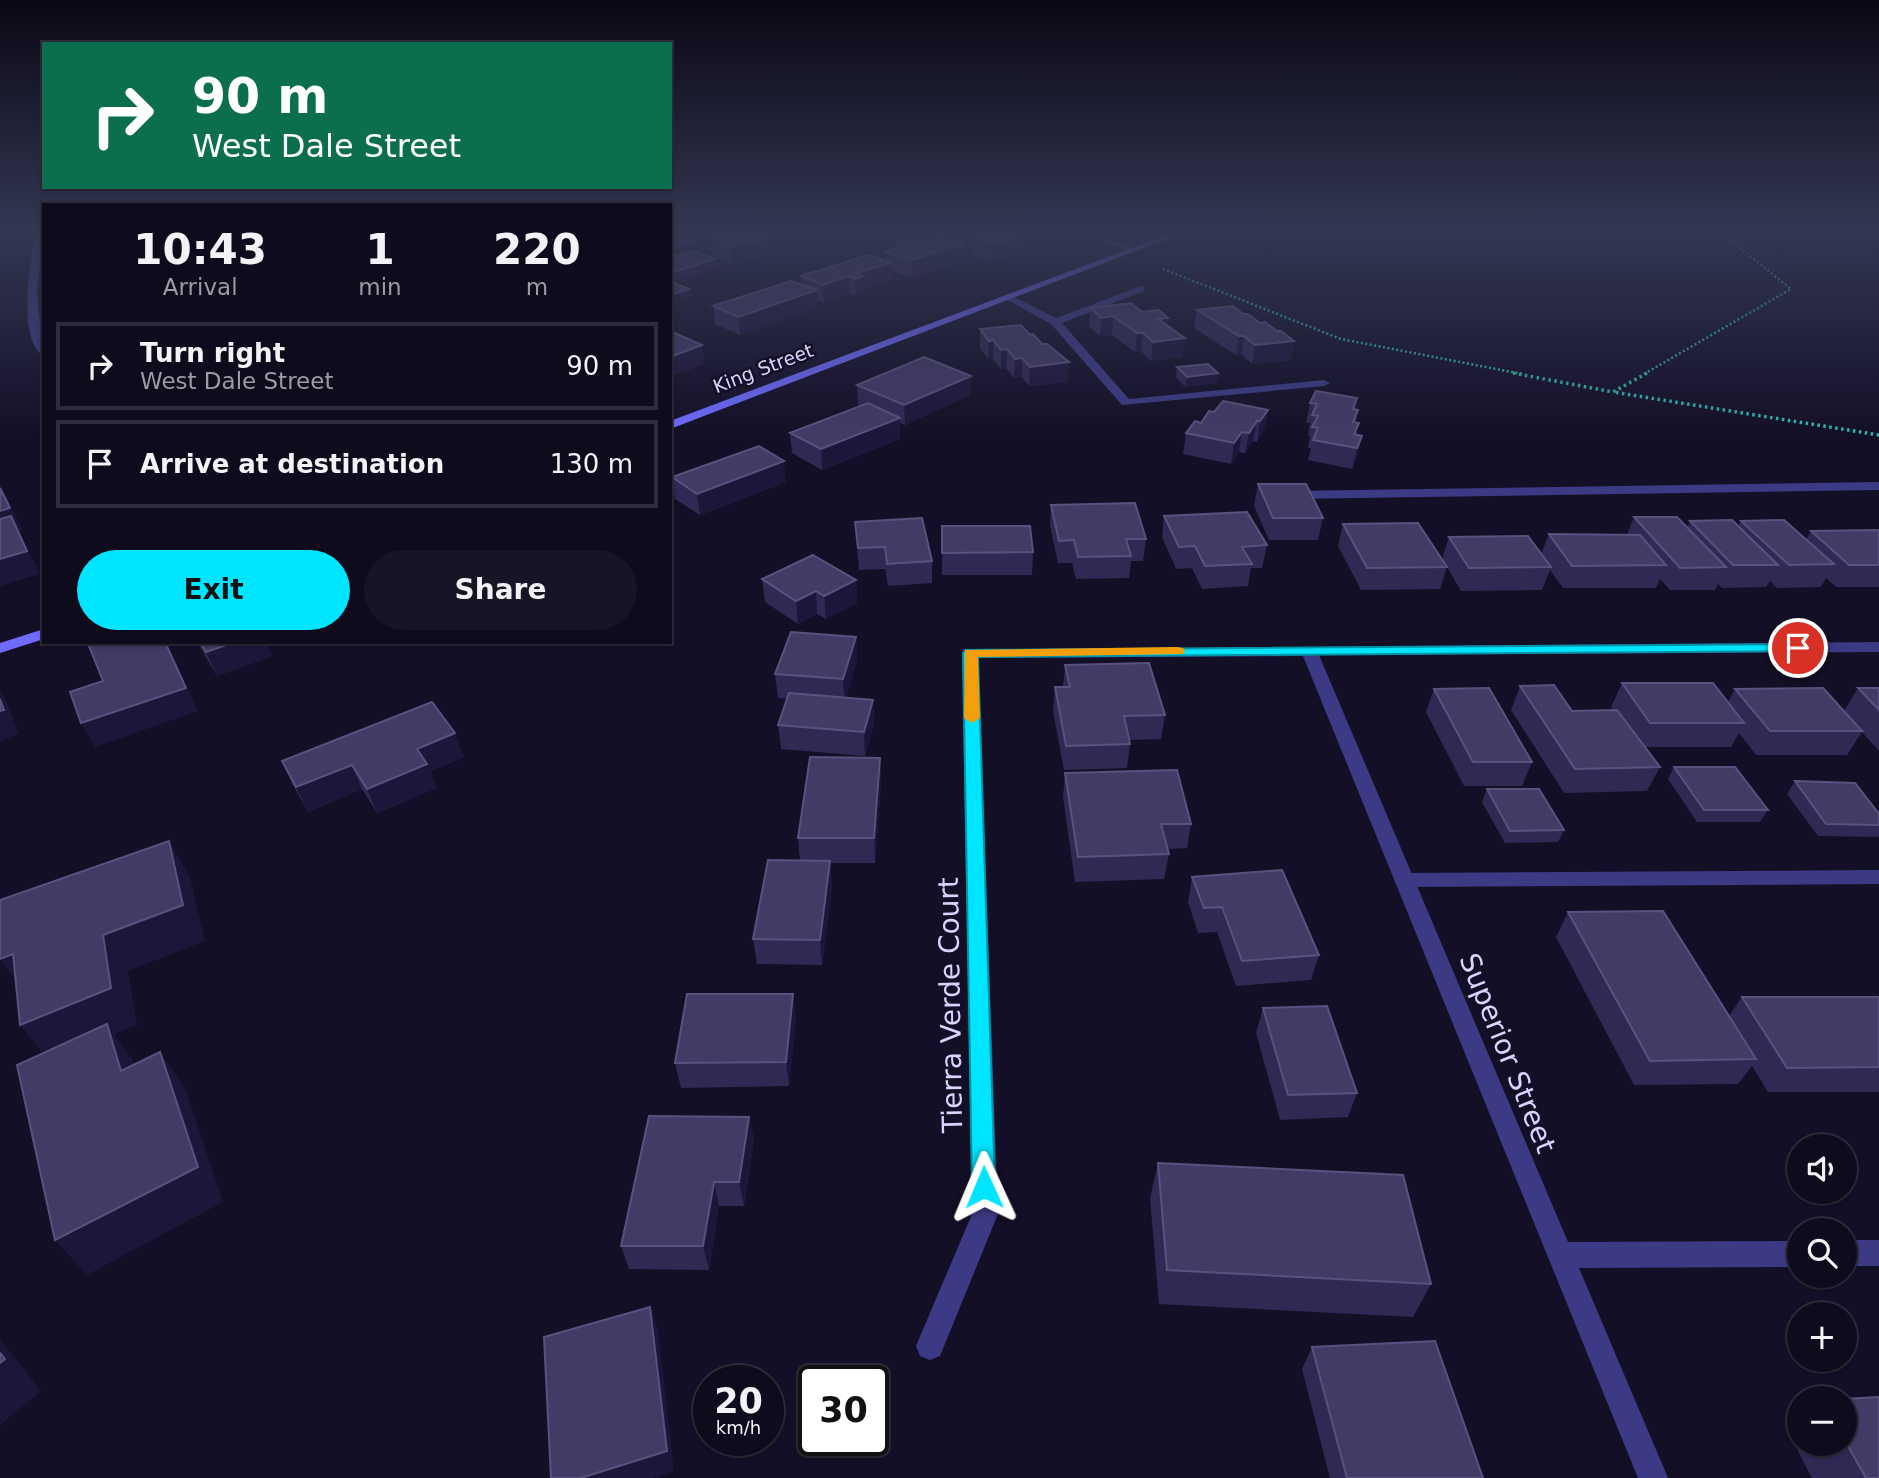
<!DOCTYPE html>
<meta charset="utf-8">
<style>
body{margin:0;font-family:"DejaVu Sans",sans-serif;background:#171425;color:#f1f3f6;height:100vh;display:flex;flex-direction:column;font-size:26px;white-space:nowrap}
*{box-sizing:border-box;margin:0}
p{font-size:23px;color:#9b9ba3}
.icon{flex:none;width:38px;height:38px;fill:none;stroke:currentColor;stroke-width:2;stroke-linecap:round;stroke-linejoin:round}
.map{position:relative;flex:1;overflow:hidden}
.sheet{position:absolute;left:42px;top:203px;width:630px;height:441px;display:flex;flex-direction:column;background:#0e0b1c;border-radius:0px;box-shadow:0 2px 5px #0004,0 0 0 2px #2e2b3b}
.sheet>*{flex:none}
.top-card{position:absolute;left:42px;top:42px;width:630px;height:147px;border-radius:0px;box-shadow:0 2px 5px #0004,0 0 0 2px #2e2b3b;background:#0b6e4f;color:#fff;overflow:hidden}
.fabs{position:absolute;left:1787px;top:1134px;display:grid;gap:14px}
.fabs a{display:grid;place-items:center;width:70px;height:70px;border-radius:50%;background:#0e0b1c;box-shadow:0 2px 5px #0004,0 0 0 2px #2e2b3b;font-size:35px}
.speed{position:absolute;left:693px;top:1365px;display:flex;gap:14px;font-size:35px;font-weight:700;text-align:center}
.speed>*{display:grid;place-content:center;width:91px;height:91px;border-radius:50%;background:#0e0b1c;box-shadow:0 2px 5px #0004,0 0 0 2px #2e2b3b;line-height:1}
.speed small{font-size:18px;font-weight:400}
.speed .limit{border:4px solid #111;border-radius:10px;background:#fff;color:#111}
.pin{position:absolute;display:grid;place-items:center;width:60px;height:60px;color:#fff;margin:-30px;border:4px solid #fff;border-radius:50%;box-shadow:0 2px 7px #0007}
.me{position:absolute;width:77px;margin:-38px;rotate:359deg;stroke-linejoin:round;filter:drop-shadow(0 0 5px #0008)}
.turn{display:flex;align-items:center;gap:24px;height:147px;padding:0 35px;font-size:32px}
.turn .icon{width:91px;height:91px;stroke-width:2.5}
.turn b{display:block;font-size:49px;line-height:60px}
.eta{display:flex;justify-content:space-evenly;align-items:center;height:119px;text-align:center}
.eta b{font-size:42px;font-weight:600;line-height:49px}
.button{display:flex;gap:14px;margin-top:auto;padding:14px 35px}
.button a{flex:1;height:80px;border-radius:42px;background:#00e5ff;color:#111;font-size:28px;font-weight:600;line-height:80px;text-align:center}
.button a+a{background:#171425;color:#f1f3f6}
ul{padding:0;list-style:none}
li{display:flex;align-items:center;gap:21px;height:88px;margin:0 14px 10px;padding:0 21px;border:4px solid #2e2b3b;border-radius:0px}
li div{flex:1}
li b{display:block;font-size:26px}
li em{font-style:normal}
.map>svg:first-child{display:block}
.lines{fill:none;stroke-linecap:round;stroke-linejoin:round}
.path-far1{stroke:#2fb8b0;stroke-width:2.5;stroke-dasharray:2 2.5;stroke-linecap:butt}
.path{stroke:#2fb8b0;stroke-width:3.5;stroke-dasharray:2.5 3.5;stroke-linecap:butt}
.lane{fill:#3d3a85;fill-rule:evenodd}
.street{fill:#3d3a85;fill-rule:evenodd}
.secondary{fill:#6f6bff;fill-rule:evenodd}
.wall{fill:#312854}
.shaded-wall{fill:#1d163a}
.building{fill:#433a66;stroke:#5a527e;stroke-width:2}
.route{fill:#00e5ff;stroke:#0095a6;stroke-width:2}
.slow{fill:#f59e0b}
.labels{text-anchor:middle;stroke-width:5;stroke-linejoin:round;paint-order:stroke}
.far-street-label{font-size:19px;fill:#d9d4ff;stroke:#130f26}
.near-street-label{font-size:28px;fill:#d9d4ff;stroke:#130f26}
</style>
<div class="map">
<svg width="1879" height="1478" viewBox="0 0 1879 1478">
<rect width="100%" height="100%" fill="#130f26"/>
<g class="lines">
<path class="path-far1" d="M 1163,269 L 1341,339 L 1522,374
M 1644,374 L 1791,289 L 1719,231"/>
<path class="path" d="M 1513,373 L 1613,392
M 1647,373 L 1613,392 L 1879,435"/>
<path class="lane" d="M 1879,482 L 1879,490 L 1288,499 L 1281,495 L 1288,491 Z
M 1879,870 L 1879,884 L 1404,887 L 1397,885 L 1394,880 L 1397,875 L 1404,873 Z"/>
<path class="street" d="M 35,231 L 43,231 L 37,293 L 44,356 C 16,341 31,257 35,231 Z
M 715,231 L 727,231 L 670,249 L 670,243 Z
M 1074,231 L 1085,231 L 1138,250 L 1130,252 Z
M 1141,286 L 1144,287 L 1144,291 L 1062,323 L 1129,399 L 1324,380 L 1330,383 L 1324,386 L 1122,405 L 1051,324 L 1004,298 L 1012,296 L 1056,318 Z
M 1879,642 L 1879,652 L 1319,655 L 1568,1242 L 1799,1241 L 1799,1267 L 1579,1268 L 1668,1478 L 1638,1478 L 1303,656 L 978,658 L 998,1214 L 940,1356 L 930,1360 L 920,1356 L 916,1346 L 972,1214 L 962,653 L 964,650 Z
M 1844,1240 L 1879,1240 L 1879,1266 L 1844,1266 Z"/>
<path class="secondary" d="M 1177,231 L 1188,231 L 670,429 L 670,421 Z
M 44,629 L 44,639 L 0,653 L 0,643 Z"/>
</g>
<path class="wall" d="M 776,231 L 836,231 L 800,242 L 781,235 L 782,250 L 733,264 L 712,256 L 710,239 L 777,232 Z
M 990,231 L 1044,231 L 1043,243 L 1037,245 L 1037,248 L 993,261 L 970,254 L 970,237 Z
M 924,240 L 963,243 L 963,260 L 912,278 L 891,270 L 891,280 L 864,289 L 864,293 L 856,296 L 850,294 L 824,302 L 817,300 L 818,308 L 740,335 L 715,324 L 713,306 L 802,285 L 801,276 L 886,261 L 886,252 L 896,248 L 896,243 Z
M 670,258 L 715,259 L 716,268 L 675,281 L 670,279 Z
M 1091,308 L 1142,312 L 1167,326 L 1182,357 L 1151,361 L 1141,351 L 1135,352 L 1112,335 L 1100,336 L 1089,326 Z
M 1197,310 L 1243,314 L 1277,331 L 1294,341 L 1291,360 L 1252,364 L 1241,354 L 1236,355 L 1194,328 Z
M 980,329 L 1068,382 L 1029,386 L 1022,377 L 1014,378 L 1006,368 L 1001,369 L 993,359 L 988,359 L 980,348 Z
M 1177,367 L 1218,373 L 1216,383 L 1185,387 L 1176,377 Z
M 971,376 L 970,395 L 905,425 L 900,423 L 900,439 L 822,470 L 792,453 L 790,433 L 860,406 L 858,404 L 857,385 Z
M 1357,398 L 1355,409 L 1358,410 L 1356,422 L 1357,435 L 1362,436 L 1357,456 L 1352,469 L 1308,460 L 1311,448 L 1308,448 L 1310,436 L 1308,435 L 1310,423 L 1306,423 L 1310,403 Z
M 1268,410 L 1264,430 L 1257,442 L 1253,441 L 1245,453 L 1239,452 L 1231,464 L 1183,454 L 1186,433 L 1214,412 Z
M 672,477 L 786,482 L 700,515 L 675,499 Z
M 1258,484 L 1323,518 L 1318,540 L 1269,540 L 1254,506 Z
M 1051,505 L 1146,539 L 1143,561 L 1131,561 L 1129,578 L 1076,579 L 1072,563 L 1058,563 L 1050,526 Z
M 1164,516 L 1267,545 L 1262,568 L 1251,568 L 1248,586 L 1202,589 L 1192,568 L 1176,569 L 1162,537 Z
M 1634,517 L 1687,528 L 1690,521 L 1738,526 L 1741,521 L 1806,540 L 1811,531 L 1879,530 L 1879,587 L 1836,587 L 1826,578 L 1821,587 L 1777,588 L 1770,581 L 1766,587 L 1722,588 L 1718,584 L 1715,590 L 1670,590 L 1660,579 L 1656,588 L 1563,588 L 1550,570 L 1542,590 L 1461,591 L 1447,567 L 1440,589 L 1361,590 L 1338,546 L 1343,524 L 1442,559 L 1449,537 L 1541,554 L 1549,534 L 1627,535 Z
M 855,522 L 932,561 L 932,583 L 888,586 L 885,569 L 859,570 Z
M 942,526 L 1033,552 L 1032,575 L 942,575 Z
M 762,579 L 856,580 L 857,603 L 826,619 L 817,614 L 798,624 L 765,602 Z
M 856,637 L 857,660 L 846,698 L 873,700 L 874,724 L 865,756 L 781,749 L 778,725 L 787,699 L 778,698 L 775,674 Z
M 197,642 L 270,642 L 267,644 L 272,656 L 217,676 Z
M 1065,665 L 1165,715 L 1161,739 L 1130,740 L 1130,744 L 1127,768 L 1064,770 L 1053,711 L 1055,687 L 1063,687 Z
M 1622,683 L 1728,702 L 1735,689 L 1844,711 L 1858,688 L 1879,688 L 1879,751 L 1862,732 L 1847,755 L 1756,755 L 1739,733 L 1731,747 L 1645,747 L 1660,767 L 1647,791 L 1564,793 L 1511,710 L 1520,686 L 1572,711 L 1613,710 L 1611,707 Z
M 1434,689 L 1532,762 L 1522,786 L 1464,786 L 1426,712 Z
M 464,757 L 430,771 L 436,788 L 377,813 L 362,789 L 308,812 L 293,785 L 282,761 Z
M 880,758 L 881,782 L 875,863 L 830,863 L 832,886 L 822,965 L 757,964 L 753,939 L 800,861 L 798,838 Z
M 1674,767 L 1768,810 L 1760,822 L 1697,822 L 1668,779 Z
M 1065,773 L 1191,824 L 1187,848 L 1167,849 L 1169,854 L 1164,879 L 1075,882 L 1063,797 Z
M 1795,781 L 1879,814 L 1879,837 L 1818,836 L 1787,794 Z
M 1487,789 L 1564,830 L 1558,842 L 1505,843 L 1482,802 Z
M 1192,877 L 1319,955 L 1311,980 L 1236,986 L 1217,932 L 1198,933 L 1188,902 Z
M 1568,912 L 1729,1016 L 1742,997 L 1879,997 L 1879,1092 L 1768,1092 L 1752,1066 L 1738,1084 L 1634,1085 L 1556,937 Z
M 793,994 L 796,1018 L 789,1086 L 681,1088 L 675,1063 Z
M 1263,1008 L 1357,1093 L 1348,1117 L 1280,1120 L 1256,1033 Z
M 749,1117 L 754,1141 L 744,1206 L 719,1206 L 709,1270 L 629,1269 L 621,1246 Z
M 1158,1163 L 1431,1284 L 1413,1317 L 1159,1304 L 1150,1198 Z
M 1312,1347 L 1483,1478 L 1330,1478 L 1302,1369 Z
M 1844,1399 L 1879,1478 L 1812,1478 L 1787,1430 L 1799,1420 L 1799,1444 L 1844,1444 Z"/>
<path class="shaded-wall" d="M 809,231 L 836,231 L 800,242 L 799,234 Z
M 1033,231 L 1044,231 L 1043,243 L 1037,245 L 1037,248 L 993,261 L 993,244 Z
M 781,234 L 782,250 L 733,264 L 731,247 Z
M 963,243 L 963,260 L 912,278 L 912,260 Z
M 715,259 L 716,268 L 675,281 L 674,272 Z
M 891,263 L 891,280 L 864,289 L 864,293 L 856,296 L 855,279 L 857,273 Z
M 849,276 L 850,294 L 824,302 L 823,285 Z
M 689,289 L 690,298 L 670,305 L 670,295 Z
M 817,290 L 818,308 L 740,335 L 738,317 Z
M 1113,316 L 1112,335 L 1100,336 L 1101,318 Z
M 1168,318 L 1166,336 L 1158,319 Z
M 1137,333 L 1143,333 L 1141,351 L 1135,352 Z
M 1239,336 L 1244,336 L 1241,354 L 1236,355 Z
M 1185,338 L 1182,357 L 1151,361 L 1153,342 Z
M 993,340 L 993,359 L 988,359 L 989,341 Z
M 1294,341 L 1291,360 L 1252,364 L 1255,345 Z
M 702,345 L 705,364 L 670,377 L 670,357 Z
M 1007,349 L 1006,368 L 1001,369 L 1001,350 Z
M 1022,358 L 1022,377 L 1014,378 L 1015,359 Z
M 1069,362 L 1068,382 L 1029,386 L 1030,367 Z
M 1218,373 L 1216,383 L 1185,387 L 1187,377 Z
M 971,376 L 970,395 L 905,425 L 904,405 Z
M 1268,410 L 1264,430 L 1257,442 L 1260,421 Z
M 900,418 L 900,439 L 822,470 L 821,449 Z
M 1257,421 L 1253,441 L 1245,453 L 1249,433 Z
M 1242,432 L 1239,452 L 1231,464 L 1234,443 Z
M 1362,436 L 1357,456 L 1352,469 L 1357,448 Z
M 784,461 L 786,482 L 700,515 L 697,494 Z
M 0,484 L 22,530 L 19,531 L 40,574 L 0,586 Z
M 856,580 L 857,603 L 826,619 L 824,596 Z
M 816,591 L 817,614 L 798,624 L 796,601 Z
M 856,637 L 857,660 L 845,703 L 843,679 Z
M 165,642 L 198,711 L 95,747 L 81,723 Z
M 235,642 L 270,642 L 267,644 L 272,656 L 217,676 L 206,652 Z
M 0,690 L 6,700 L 19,734 L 0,741 Z
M 873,700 L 874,724 L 865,756 L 864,732 Z
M 455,733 L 464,757 L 430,771 L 436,788 L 377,813 L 367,789 L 417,749 Z
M 880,758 L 881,782 L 875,863 L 874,838 Z
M 352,765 L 362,789 L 308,812 L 296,787 Z
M 169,841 L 190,877 L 205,941 L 128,971 L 137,1025 L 114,1034 L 133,1060 L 147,1106 L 49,1061 L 20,1025 L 103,935 Z
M 830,861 L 832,886 L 822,965 L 820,940 Z
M 13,954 L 28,995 L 0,959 Z
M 793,994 L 796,1018 L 789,1086 L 786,1062 Z
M 160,1052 L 185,1088 L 223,1202 L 87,1275 L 55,1240 Z
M 749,1117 L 754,1141 L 744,1206 L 739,1182 Z
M 714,1182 L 719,1206 L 709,1270 L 703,1246 Z
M 650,1307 L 658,1329 L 674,1471 L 653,1478 L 581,1478 Z
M 0,1339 L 41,1391 L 0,1425 Z"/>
<path class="building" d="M 738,231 L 771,231 L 781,234 L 731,247 L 710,239 Z
M 791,231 L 809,231 L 799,234 Z
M 990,231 L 1033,231 L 1037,232 L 993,244 L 970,237 Z
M 938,235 L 963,243 L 912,260 L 886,252 L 904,246 L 896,243 L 915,237 L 924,240 Z
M 694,251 L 715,259 L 674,272 L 670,270 L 670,258 Z
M 869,255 L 891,263 L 857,273 L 863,276 L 855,279 L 849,276 L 823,285 L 801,276 Z
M 670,281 L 689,289 L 670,295 Z
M 791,281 L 817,290 L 738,317 L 713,306 Z
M 1131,303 L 1142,312 L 1159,310 L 1168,318 L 1158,319 L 1185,338 L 1153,342 L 1143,333 L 1137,333 L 1113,316 L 1101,318 L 1091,308 Z
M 1233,306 L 1243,314 L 1248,314 L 1260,323 L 1265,322 L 1277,331 L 1281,331 L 1294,341 L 1255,345 L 1244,336 L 1239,336 L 1197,310 Z
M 1021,325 L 1030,335 L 1033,334 L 1042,344 L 1047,344 L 1069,362 L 1030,367 L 1022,358 L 1015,359 L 1007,349 L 1001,350 L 993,340 L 989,341 L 980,329 Z
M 670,331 L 702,345 L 670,357 Z
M 924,357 L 971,376 L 904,405 L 857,385 Z
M 1208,364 L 1218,373 L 1187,377 L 1177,367 Z
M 1316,391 L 1357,398 L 1353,409 L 1358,410 L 1353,422 L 1359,423 L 1354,434 L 1362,436 L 1357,448 L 1313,440 L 1318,428 L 1312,427 L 1318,416 L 1312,415 L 1317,404 L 1310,403 Z
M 1223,401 L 1268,410 L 1260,421 L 1257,421 L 1249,433 L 1242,432 L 1234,443 L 1186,433 L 1195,421 L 1201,423 L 1209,411 L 1214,412 Z
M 868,403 L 900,418 L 821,449 L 790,433 Z
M 759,446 L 784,461 L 697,494 L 672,477 Z
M 1258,484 L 1306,484 L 1323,518 L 1273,518 Z
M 0,488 L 10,508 L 0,511 Z
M 1135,503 L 1146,539 L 1126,539 L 1131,556 L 1078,557 L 1074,540 L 1059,541 L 1051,505 Z
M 1247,512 L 1267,545 L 1242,547 L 1252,564 L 1205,566 L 1195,546 L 1179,547 L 1164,516 Z
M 11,516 L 27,551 L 0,559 L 0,519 Z
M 1634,517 L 1677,517 L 1726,567 L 1680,568 Z
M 922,518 L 932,561 L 887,564 L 885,547 L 858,548 L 855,522 Z
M 1732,520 L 1778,565 L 1733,565 L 1690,521 Z
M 1784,520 L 1834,564 L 1789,565 L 1741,521 Z
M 1418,523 L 1447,567 L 1367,568 L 1343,524 Z
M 942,526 L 1030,526 L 1033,552 L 942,553 Z
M 1879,530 L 1879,565 L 1849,565 L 1811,531 Z
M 1549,534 L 1640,535 L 1666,565 L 1572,566 Z
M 1528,536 L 1551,567 L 1469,568 L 1449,537 Z
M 813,555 L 856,580 L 824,596 L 816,591 L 796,601 L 762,579 Z
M 791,632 L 856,637 L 843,679 L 775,674 Z
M 99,642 L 165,642 L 186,688 L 81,723 L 70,692 L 103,681 L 89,646 Z
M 200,642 L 235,642 L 206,652 Z
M 1149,663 L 1165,715 L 1124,716 L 1130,744 L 1066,746 L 1055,687 L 1070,687 L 1065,665 Z
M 1622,683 L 1713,683 L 1744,723 L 1650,723 Z
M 1554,685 L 1572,711 L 1617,710 L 1660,767 L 1575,769 L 1520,686 Z
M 1489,688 L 1532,762 L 1473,762 L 1434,689 Z
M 1823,688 L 1862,731 L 1770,731 L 1735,689 Z
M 1858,688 L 1879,688 L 1879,710 Z
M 789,693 L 873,700 L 864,732 L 778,725 Z
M 0,699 L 4,710 L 0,711 Z
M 432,702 L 455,733 L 417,749 L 427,764 L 367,789 L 352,765 L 296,787 L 282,761 Z
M 810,757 L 880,758 L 874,838 L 798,838 Z
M 1674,767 L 1735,767 L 1768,810 L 1704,810 Z
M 1177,770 L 1191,824 L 1161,824 L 1169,854 L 1078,857 L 1065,773 Z
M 1795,781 L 1855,783 L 1879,814 L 1879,825 L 1826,824 Z
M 1487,789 L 1539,789 L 1564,830 L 1510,831 Z
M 169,841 L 183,905 L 103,935 L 111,988 L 20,1025 L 13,954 L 0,959 L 0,900 Z
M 768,860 L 830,861 L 820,940 L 753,939 Z
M 1282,870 L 1319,955 L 1242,961 L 1222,907 L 1204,908 L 1192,877 Z
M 1663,911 L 1756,1059 L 1650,1061 L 1568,912 Z
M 687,994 L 793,994 L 786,1062 L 675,1063 Z
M 1742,997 L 1879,997 L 1879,1067 L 1787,1068 Z
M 1327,1006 L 1357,1093 L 1288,1095 L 1263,1008 Z
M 107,1024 L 121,1071 L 160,1052 L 198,1167 L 55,1240 L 17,1065 Z
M 649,1116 L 749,1117 L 739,1182 L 714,1182 L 703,1246 L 621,1246 Z
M 1158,1163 L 1403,1175 L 1431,1284 L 1167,1270 Z
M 650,1307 L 667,1451 L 581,1478 L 551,1478 L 544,1337 Z
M 1435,1341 L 1483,1478 L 1347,1478 L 1312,1347 Z
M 0,1353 L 5,1359 L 0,1363 Z
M 1879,1397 L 1879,1478 L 1866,1478 L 1844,1439 L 1844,1399 Z"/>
<linearGradient id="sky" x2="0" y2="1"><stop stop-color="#0a0815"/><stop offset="0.53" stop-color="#333752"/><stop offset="1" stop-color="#333752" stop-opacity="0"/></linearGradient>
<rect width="1879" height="437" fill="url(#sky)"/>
<path class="route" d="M 1798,644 L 1803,645 L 1805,648 L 1803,651 L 978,657 L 995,1187 L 992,1194 L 984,1197 L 976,1194 L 972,1187 L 963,653 L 965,650 Z"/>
<path class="slow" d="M 1177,647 L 1183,648 L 1185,651 L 1183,654 L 978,657 L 980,718 L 972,723 L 964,718 L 965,650 Z"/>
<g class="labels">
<g class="far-street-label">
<text transform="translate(763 368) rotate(-21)" y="7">King Street</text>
</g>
<g class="near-street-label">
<text transform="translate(950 1005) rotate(-91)" y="10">Tierra Verde Court</text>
<text transform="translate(1508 1053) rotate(68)" y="10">Superior Street</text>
</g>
</g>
</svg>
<div class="fabs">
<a><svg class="icon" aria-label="sound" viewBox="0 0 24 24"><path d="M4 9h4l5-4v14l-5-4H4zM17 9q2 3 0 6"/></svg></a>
<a><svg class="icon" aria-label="search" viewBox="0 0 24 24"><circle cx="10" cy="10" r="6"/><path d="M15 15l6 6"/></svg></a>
<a>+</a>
<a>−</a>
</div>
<div class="speed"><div>20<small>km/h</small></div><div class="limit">30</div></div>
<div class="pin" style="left:1798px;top:648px;background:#d93025"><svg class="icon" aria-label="arrive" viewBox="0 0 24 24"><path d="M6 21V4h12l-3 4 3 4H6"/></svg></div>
<svg class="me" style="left:984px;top:1187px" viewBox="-20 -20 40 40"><path d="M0-17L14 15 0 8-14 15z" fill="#00e5ff" stroke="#fff" stroke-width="4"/></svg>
<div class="top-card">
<div class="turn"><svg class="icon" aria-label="right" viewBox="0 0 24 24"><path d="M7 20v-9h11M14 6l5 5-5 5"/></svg><div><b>90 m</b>West Dale Street</div></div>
</div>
<section class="sheet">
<div class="eta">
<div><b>10:43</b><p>Arrival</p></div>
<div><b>1</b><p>min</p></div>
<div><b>220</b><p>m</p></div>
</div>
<ul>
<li><svg class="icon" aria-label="right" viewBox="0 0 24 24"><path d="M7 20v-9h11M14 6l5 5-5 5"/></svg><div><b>Turn right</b><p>West Dale Street</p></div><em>90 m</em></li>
<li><svg class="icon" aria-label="arrive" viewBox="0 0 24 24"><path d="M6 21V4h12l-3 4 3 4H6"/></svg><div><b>Arrive at destination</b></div><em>130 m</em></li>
</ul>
<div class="button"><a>Exit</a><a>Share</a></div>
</section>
</div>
